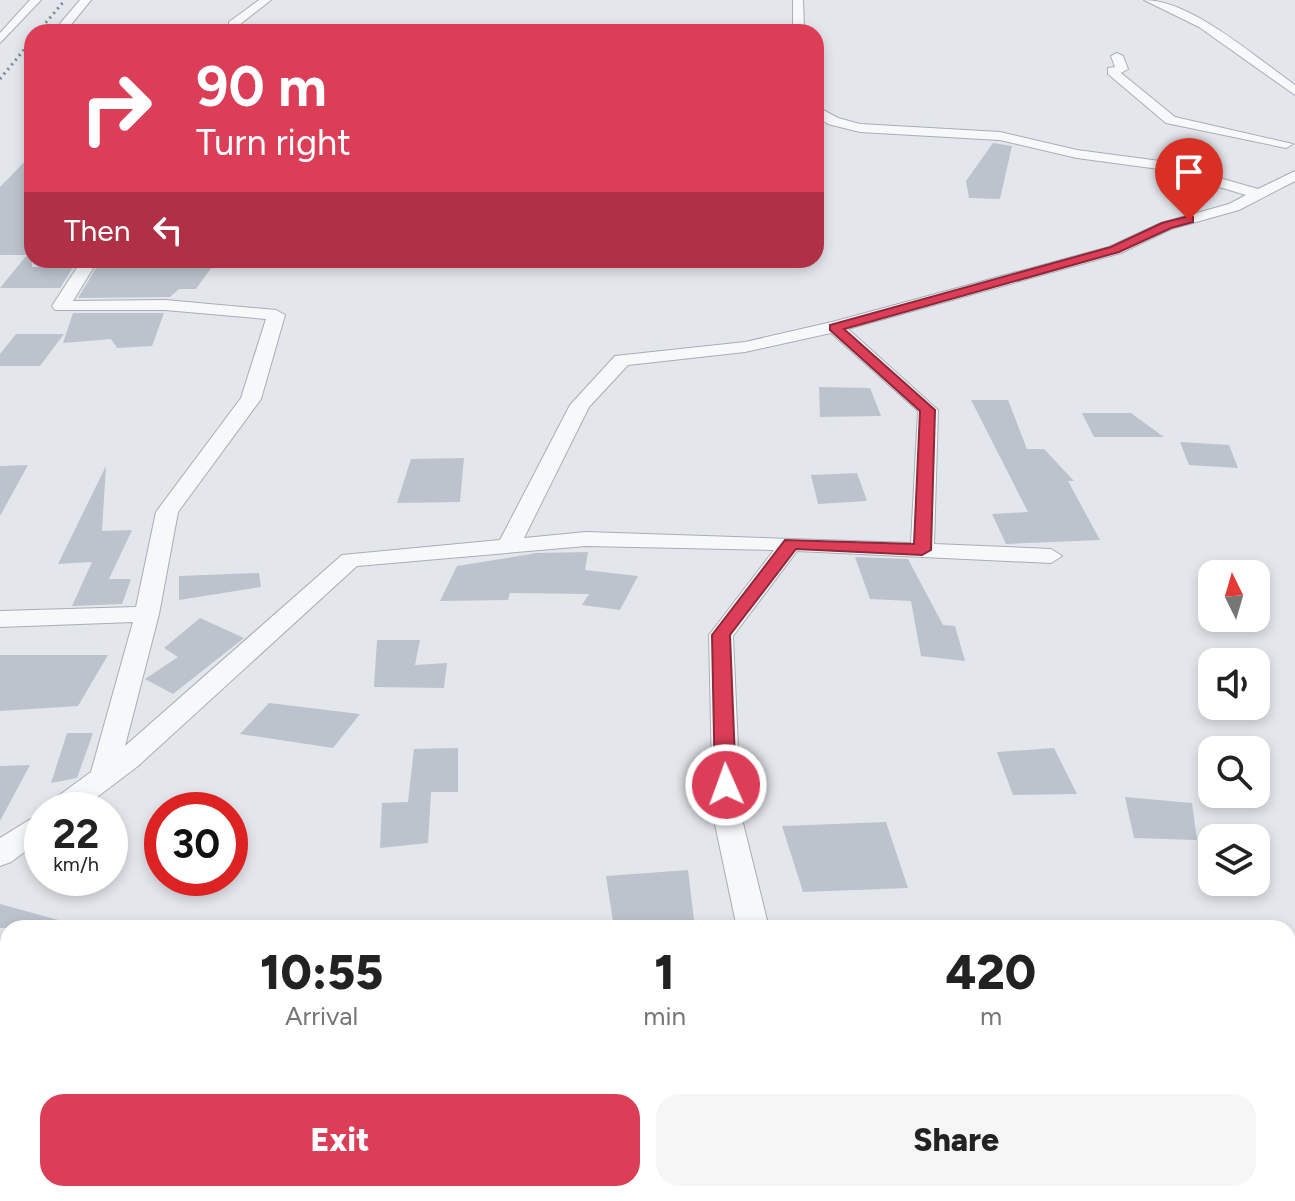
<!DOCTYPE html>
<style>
body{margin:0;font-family:Figtree,sans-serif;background:#f6f6f6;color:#222;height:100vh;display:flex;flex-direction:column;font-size:30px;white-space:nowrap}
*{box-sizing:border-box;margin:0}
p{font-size:26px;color:#767676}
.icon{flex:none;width:44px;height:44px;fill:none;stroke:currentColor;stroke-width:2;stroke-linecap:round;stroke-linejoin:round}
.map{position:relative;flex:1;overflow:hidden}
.panel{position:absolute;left:0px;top:920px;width:1296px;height:282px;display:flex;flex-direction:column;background:#fff;border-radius:24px 24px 0 0;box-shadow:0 4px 12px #0003}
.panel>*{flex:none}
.guide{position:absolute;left:24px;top:24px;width:800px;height:244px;border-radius:24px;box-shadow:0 4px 12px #0003;background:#dc3d57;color:#fff;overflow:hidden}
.needle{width:52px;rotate:355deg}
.buttons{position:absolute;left:1198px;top:560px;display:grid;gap:16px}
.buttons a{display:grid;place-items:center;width:72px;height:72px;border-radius:16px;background:#fff;box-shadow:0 4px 12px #0003;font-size:40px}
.speed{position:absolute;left:24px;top:792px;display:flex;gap:16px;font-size:40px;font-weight:700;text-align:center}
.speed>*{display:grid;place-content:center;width:104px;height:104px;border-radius:50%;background:#fff;box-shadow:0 4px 12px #0003;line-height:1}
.speed small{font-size:20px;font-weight:400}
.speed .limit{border:12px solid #d22;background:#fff;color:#111}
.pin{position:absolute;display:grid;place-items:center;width:68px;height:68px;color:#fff;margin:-82px -34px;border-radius:50% 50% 50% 0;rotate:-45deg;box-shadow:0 0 8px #0007}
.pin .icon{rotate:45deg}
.me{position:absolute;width:88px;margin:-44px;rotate:358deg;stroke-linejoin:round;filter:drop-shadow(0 0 6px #0008)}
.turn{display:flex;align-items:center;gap:28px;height:168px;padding:0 40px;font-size:36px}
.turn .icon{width:104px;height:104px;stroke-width:2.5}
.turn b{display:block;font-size:56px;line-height:68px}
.then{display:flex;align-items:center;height:76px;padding:0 40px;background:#0003;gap:16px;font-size:30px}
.eta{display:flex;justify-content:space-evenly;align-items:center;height:136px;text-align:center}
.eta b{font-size:48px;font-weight:800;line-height:56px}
.action{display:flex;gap:16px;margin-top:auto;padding:16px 40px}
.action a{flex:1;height:92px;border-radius:24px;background:#dc3d57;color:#fff;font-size:32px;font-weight:800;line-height:92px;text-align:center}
.action a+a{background:#f6f6f6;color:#222}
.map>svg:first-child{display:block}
.building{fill:#bcc3cd}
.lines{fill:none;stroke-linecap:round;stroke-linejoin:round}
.street-casing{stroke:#a7aeb7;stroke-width:2}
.street{fill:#f6f8fa;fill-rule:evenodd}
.rail{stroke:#7b8698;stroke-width:3;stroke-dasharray:2 4;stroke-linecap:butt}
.route{fill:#dc3d57;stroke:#8f2839;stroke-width:2}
</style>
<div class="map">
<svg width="1295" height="1201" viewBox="0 0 1295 1201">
<rect width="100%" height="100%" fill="#e3e7ec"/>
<path class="building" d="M 993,143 L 1012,146 L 1000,199 L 969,198 L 966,181 Z
M 32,154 L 32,267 L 74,266 L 60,288 L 0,288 L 27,255 L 0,255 L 0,187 Z
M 101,260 L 217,260 L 196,289 L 179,289 L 170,297 L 78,298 Z
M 73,313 L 164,313 L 152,346 L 117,348 L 111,339 L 63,343 Z
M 16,334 L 64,334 L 40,366 L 0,366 L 0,354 Z
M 819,387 L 870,388 L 881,416 L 820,417 Z
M 971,400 L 1008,400 L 1027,449 L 1044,449 L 1074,481 L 1068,481 L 1100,540 L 1006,544 L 992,514 L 1028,512 Z
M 1082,413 L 1131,413 L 1164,437 L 1094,437 Z
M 1180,442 L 1229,445 L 1238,468 L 1189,465 Z
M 464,458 L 460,502 L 397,503 L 411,459 Z
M 28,465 L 0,516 L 0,466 Z
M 106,466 L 102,531 L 132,530 L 109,579 L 131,579 L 122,604 L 72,606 L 92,562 L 58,564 Z
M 857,473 L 867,501 L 818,504 L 811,475 Z
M 588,552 L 585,570 L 638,576 L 620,610 L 582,605 L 589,594 L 510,593 L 508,600 L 440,601 L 457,566 L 537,553 Z
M 855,557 L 908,559 L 943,625 L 955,626 L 965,661 L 921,656 L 911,601 L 870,599 Z
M 259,573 L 261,587 L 179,600 L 179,576 Z
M 200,618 L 244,638 L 173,694 L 145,679 L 178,657 L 164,648 Z
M 377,640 L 420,640 L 415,665 L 447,663 L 444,688 L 374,687 Z
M 0,655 L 108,655 L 78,706 L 0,711 Z
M 269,703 L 360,714 L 333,748 L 240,734 Z
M 67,733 L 93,733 L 77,778 L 51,783 Z
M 458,748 L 458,792 L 431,792 L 428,843 L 380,848 L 382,803 L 408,802 L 414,749 Z
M 1054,748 L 1077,794 L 1013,795 L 997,752 Z
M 30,765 L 0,821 L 0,766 Z
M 1125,797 L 1192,803 L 1197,840 L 1134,838 Z
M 886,822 L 908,888 L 803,892 L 782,826 Z
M 688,870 L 695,928 L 614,928 L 606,876 Z
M 0,904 L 62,921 L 61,928 L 0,928 Z"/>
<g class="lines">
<g class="street-casing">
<path id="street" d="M 30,0 L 41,0 L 0,43 L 0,33 Z
M 80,0 L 91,0 L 65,32 L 53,32 Z
M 259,0 L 271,0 L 239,25 L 241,32 L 229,32 L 229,22 Z
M 793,0 L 803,0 L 804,28 L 800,32 L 785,32 L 793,26 Z
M 1144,0 C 1192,0 1256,58 1295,85 L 1295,95 L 1199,27 Z
M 1117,53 L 1123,56 L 1128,69 L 1121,73 L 1175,117 L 1293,144 L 1286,148 L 1166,123 L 1108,74 L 1108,68 L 1115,67 L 1111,56 Z
M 816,106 L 838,118 L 860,124 L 1000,132 L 1077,150 L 1160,161 L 1258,189 L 1295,171 L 1295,181 L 1239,210 L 1171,229 L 1121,253 L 848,329 L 938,410 L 934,544 L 1051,549 L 1062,556 L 1051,563 L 797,551 L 733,636 L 741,815 L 769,928 L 737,928 L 713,815 L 709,635 L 774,550 L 586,546 L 357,566 L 138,766 L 80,810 L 46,810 L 50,802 L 91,772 L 133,622 L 0,627 L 0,611 L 136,607 L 156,512 L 241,398 L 266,319 L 165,310 L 55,310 L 52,306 L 82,260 L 98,260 L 73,301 L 165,300 L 276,310 L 285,315 L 261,399 L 178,512 L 159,614 L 125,746 L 342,555 L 500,540 L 570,405 L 615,356 L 745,342 L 832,322 L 1109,247 L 1161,223 L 1229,204 L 1246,195 L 1159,169 L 1077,158 L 1000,140 L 860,132 L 828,124 L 816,116 ZM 831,333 L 918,411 L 911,543 L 586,532 L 524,538 L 589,407 L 628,365 L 745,352 Z
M 42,812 L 42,839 L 11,862 L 0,866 L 0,838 Z
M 1288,1111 L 1295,1111 L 1295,1145 L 1288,1145 Z
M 795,1194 L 833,1194 L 835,1201 L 797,1201 Z
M 1106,1194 L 1149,1194 L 1146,1201 L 1103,1201 Z"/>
</g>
<use href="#street" class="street"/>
<path class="rail" d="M 38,32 L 65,0
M 0,79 L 32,40"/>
</g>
<path class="route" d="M 1189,216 L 1193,217 L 1193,222 L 1171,228 L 1119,252 L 844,329 L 935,410 L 931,550 L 922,555 L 796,549 L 730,635 L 736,785 L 726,793 L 718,790 L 715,785 L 712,635 L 785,540 L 914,544 L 920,411 L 830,330 L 830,325 L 1111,247 L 1162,223 Z"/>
</svg>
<div class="buttons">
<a><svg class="needle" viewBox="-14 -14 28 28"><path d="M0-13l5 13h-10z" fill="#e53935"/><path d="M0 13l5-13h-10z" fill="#767676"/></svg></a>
<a><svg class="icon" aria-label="sound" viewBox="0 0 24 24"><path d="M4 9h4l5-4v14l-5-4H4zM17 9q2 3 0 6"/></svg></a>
<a><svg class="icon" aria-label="search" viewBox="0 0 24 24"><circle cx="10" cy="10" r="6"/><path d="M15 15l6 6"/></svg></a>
<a><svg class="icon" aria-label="layers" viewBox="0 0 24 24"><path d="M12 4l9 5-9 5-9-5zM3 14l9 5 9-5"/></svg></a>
</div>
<div class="speed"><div>22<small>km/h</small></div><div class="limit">30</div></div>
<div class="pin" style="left:1189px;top:220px;background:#d93025"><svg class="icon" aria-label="arrive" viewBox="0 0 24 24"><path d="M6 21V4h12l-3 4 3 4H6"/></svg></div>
<svg class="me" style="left:726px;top:785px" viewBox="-20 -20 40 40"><circle r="17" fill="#dc3d57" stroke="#fff" stroke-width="3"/><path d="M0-11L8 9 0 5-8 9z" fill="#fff"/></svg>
<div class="guide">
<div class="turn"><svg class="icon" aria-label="right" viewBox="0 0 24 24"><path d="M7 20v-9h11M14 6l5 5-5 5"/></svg><div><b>90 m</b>Turn right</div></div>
<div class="then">Then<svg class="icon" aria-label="left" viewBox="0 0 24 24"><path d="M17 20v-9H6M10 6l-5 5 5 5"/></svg></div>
</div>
<section class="panel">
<div class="eta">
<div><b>10:55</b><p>Arrival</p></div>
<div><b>1</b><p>min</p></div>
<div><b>420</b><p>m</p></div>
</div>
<div class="action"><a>Exit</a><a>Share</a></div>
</section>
</div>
